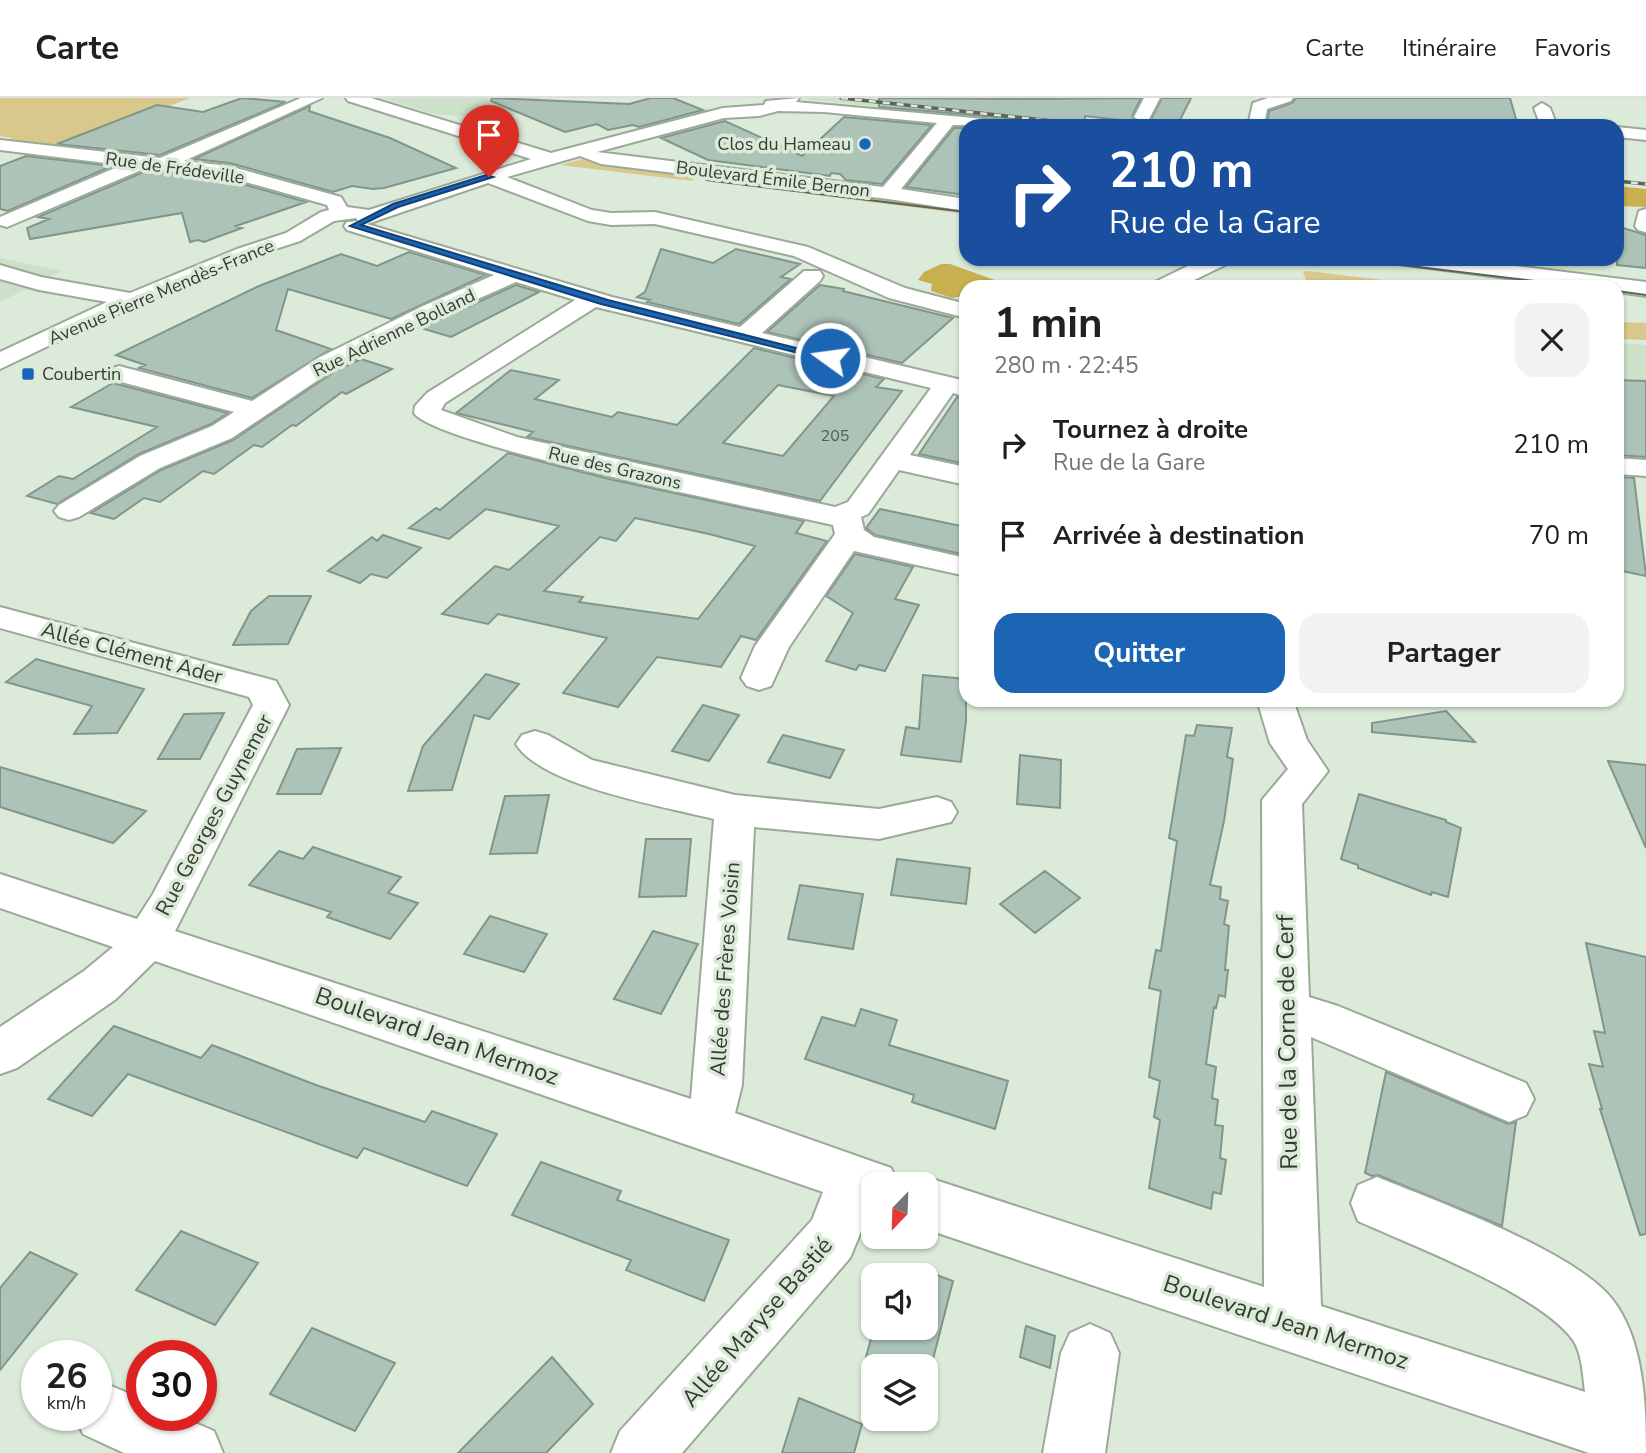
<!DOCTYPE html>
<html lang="fr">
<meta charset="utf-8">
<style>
body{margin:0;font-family:"Nunito Sans",sans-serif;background:#f2f2f2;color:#202124;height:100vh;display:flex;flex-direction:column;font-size:26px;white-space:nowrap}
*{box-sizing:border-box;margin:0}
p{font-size:23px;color:#757577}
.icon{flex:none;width:38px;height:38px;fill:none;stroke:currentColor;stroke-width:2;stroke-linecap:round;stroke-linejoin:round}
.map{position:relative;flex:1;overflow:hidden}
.panel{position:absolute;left:959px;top:182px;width:665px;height:427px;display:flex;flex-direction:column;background:#fff;border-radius:21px;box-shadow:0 2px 5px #0004}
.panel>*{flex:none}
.hud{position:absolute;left:959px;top:21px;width:665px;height:147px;border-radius:21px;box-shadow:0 2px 5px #0004;background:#1a4fa0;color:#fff;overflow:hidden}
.needle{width:46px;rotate:203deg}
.fabs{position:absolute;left:861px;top:1074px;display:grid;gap:14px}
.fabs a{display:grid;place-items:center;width:77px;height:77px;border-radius:14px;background:#fff;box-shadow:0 2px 5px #0004;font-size:35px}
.speed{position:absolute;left:21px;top:1242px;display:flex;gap:14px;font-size:35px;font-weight:700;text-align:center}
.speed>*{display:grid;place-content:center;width:91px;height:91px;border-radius:50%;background:#fff;box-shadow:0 2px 5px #0004;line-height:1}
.speed small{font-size:18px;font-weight:400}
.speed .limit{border:10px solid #d22;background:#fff;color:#111}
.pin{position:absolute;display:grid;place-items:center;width:60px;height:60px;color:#fff;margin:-72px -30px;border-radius:50% 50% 50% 0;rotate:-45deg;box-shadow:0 0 7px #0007}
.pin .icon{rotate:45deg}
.me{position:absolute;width:77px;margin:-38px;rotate:284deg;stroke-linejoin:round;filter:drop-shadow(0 0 5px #0008)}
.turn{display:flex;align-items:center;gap:24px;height:147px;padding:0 35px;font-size:32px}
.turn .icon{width:91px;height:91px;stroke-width:2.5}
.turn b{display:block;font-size:49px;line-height:60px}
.round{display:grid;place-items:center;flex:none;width:74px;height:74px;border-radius:21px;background:#f2f2f2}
.summary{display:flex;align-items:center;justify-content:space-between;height:119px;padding:0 35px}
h1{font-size:42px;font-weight:700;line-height:52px}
.action{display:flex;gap:14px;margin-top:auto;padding:14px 35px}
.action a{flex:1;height:80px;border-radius:21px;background:#1b65b4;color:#fff;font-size:28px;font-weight:700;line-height:80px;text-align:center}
.action a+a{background:#f2f2f2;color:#202124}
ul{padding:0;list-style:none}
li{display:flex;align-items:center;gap:21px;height:91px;padding:0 35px}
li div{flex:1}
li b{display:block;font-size:26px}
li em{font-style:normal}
header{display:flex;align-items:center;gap:42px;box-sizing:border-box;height:98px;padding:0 35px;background:#fff;border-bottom:2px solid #e0e0e0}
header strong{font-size:33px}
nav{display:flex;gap:38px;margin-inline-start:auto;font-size:24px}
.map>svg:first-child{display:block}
.built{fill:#cde1c9}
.green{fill:#d9c88b}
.forest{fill:#c8af50}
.building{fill:#adc3b8;stroke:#81968b;stroke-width:2;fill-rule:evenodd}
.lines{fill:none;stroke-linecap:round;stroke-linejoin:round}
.minor-casing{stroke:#9ba998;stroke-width:4}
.minor{fill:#fff;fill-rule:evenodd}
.tram{stroke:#5c645a;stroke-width:2}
.rail-casing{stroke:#5c645a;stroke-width:3.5}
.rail{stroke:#dcebd9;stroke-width:2.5;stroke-dasharray:7;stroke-linecap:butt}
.route{fill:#1b65b4;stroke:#124275;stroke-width:2}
.poi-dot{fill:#1b65b4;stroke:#dcebd9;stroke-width:2.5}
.labels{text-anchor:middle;stroke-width:7;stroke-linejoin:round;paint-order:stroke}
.far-number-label{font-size:16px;fill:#545e56}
.far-poi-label{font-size:18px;fill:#363c35;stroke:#dcebd9;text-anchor:end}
.far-street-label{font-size:18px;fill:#363c35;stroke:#dcebd9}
.street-label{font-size:21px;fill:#363c35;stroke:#dcebd9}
.near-street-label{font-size:24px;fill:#363c35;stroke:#dcebd9}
</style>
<header>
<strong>Carte</strong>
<nav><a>Carte</a><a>Itinéraire</a><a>Favoris</a></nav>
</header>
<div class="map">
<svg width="1646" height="1355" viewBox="0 0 1646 1355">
<rect width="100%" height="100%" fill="#dcebd9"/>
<path class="built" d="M 382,0 L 543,0 L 496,27 L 466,23 L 470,19 L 434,16 Z
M 808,0 L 869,0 L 1137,28 L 1056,28 L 804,1 Z
M 0,160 L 63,173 L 0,204 Z
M 1617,245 L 1646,247 L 1646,355 L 1617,354 Z"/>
<path class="green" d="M 0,0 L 190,0 L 61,50 L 7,42 L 12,40 L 0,38 Z
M 590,59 L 703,74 L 692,83 L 560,67 Z
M 815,88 L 966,110 L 966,116 L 807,96 Z
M 1308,173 L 1439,189 L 1309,189 L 1303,174 Z
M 1617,224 L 1646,225 L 1646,242 L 1617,241 Z"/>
<path class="forest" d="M 1617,88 L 1646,91 L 1646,109 L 1617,108 Z
M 941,166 L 950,166 L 1003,185 L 998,189 L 966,189 L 966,198 L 952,200 L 931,193 L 932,186 L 918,182 L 924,174 Z"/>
<path class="building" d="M 242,0 L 286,4 L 160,57 L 57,46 L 157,7 L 203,14 Z
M 492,0 L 629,6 L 651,0 L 673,0 L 703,12 L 639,29 L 633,27 L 608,32 L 597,26 L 565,34 L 491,3 Z
M 879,0 L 1037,1 L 1141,0 L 1132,18 L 1137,24 L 1085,18 L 1085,28 L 1022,28 L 1018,21 L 879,9 Z
M 1162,0 L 1191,0 L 1177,28 L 1149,25 Z
M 1296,0 L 1510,0 L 1518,28 L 1267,28 L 1269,13 L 1292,5 Z
M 310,8 L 309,13 L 390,40 L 456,70 L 384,90 L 373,91 L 352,88 L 333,94 L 230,65 L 194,61 Z
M 844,19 L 932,27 L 882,86 L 846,82 L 840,76 L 831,75 L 830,78 L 708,62 L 661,40 L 725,23 L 802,58 Z
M 954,30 L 966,30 L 966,97 L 906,89 Z
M 26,58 L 112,68 L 8,113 L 0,111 L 0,68 Z
M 146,73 L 228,82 L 306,104 L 236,128 L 242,130 L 204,144 L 198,142 L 190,144 L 182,115 L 30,141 L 27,130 L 49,121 L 38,119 Z
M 1617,128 L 1646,137 L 1646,170 L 1617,167 Z
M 661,151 L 713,165 L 736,151 L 800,166 L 781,179 L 791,181 L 739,226 L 647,204 L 650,202 L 637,199 L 645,194 Z
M 409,154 L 486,177 L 391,221 L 288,191 L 276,232 L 331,251 L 252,300 L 139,270 L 145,267 L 116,257 L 259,188 L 341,156 L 377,168 Z
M 516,187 L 539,194 L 451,239 L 421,230 Z
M 820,187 L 844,191 L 843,193 L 953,220 L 902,265 L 767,234 Z
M 754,250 L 884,281 L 876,289 L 902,293 L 820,403 L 527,339 L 533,334 L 456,315 L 511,272 L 559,282 L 535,301 L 612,319 L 618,314 L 677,327 ZM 778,287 L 834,298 L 783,358 L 723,345 Z
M 361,261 L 392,271 L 346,296 L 342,294 L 296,328 L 292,327 L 262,349 L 254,347 L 214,376 L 203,373 L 160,404 L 144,400 L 114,421 L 91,415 L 161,372 L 233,342 L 337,272 Z
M 1617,282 L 1646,283 L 1646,359 L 1617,357 Z
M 113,285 L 228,315 L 211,326 L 139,356 L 57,406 L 27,398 L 59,378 L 73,381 L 157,329 L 71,309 Z
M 957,299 L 966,301 L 966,366 L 919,356 Z
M 508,355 L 609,381 L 804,423 L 796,435 L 827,443 L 756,542 L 741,538 L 721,569 L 657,559 L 618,609 L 563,595 L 607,540 L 498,516 L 488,526 L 442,516 L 495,468 L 509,472 L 559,428 L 486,411 L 449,441 L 409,430 L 436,410 L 440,412 ZM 635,420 L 709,436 L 755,448 L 698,521 L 579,504 L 583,499 L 544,493 L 600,439 L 616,443 Z
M 1617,379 L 1634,380 L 1646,478 L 1617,472 Z
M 880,411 L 966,429 L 966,457 L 875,437 L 866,430 Z
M 383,437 L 421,450 L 387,480 L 371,476 L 360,485 L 328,473 L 372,439 L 377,443 Z
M 855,456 L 913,469 L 895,501 L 919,507 L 885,573 L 859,567 L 856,572 L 826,563 L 853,515 L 826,498 Z
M 269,498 L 311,498 L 288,546 L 233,547 L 251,513 Z
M 36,561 L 144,591 L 117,635 L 74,636 L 92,608 L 6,584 Z
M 486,576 L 519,586 L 489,621 L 474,617 L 452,692 L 408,693 L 423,648 Z
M 923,577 L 966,581 L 966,623 L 961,664 L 901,657 L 906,629 L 919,631 Z
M 703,607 L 739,617 L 709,663 L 672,653 Z
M 1446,613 L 1475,644 L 1372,634 L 1372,625 Z
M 224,615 L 200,661 L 158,661 L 184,616 Z
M 1197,627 L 1232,630 L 1227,659 L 1233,661 L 1224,723 L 1210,787 L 1221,789 L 1220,801 L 1228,803 L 1224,826 L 1229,828 L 1225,872 L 1228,872 L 1225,899 L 1219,897 L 1216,910 L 1214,909 L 1206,966 L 1216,969 L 1212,1000 L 1218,1002 L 1215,1027 L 1223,1028 L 1220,1060 L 1226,1062 L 1221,1096 L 1213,1094 L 1211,1111 L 1149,1090 L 1160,1022 L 1154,1019 L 1160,983 L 1149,979 L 1161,893 L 1149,890 L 1156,852 L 1161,853 L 1177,743 L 1169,740 L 1186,637 L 1194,638 Z
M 783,637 L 844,652 L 830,680 L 768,664 Z
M 341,650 L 321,696 L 277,696 L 297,651 Z
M 1020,657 L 1061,662 L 1060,710 L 1017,706 Z
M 1608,663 L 1646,667 L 1646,750 Z
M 0,669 L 71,690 L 146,713 L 113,745 L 0,709 Z
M 1359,696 L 1446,722 L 1446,724 L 1461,730 L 1448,799 L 1432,794 L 1431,797 L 1358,770 L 1358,767 L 1341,761 Z
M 549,697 L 537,755 L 490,756 L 505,698 Z
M 646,741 L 691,741 L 686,798 L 639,799 Z
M 313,749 L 401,779 L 388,795 L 418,805 L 390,841 L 327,819 L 331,814 L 249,787 L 279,753 L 303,761 Z
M 897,761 L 970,770 L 966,806 L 891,797 Z
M 1045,773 L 1080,800 L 1035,835 L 1000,806 Z
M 800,787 L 863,796 L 853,851 L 788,841 Z
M 490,818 L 547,836 L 524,874 L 464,856 Z
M 653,833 L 698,846 L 661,916 L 614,901 Z
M 1586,845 L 1646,859 L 1646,1136 L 1640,1137 L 1600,1011 L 1602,1011 L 1589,966 L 1603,969 L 1594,933 L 1605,935 Z
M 861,911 L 897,922 L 889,947 L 1008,983 L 995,1031 L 912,1004 L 914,997 L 805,961 L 822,919 L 855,928 Z
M 114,928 L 201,960 L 212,947 L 316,987 L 425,1024 L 432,1013 L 497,1036 L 467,1088 L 364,1050 L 357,1060 L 128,976 L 92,1018 L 48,1001 Z
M 1386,974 L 1508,1026 L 1516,1024 L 1502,1128 L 1378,1077 L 1372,1078 L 1365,1075 Z
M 541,1064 L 621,1093 L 617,1102 L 729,1142 L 704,1203 L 626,1172 L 631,1162 L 512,1117 Z
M 181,1133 L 258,1165 L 215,1227 L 136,1192 Z
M 30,1154 L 77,1176 L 0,1272 L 0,1190 Z
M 926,1173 L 953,1183 L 931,1269 L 892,1269 L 866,1259 L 874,1230 L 926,1230 Z
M 1026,1228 L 1055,1238 L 1050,1270 L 1020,1259 Z
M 312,1230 L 395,1265 L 355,1333 L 270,1296 Z
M 552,1259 L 593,1306 L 546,1355 L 458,1355 Z
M 799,1300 L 862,1326 L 854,1355 L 782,1355 Z"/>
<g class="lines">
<g class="minor-casing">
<path id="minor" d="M 301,0 L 322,0 L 184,63 L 229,68 L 341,99 L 347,109 L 369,112 L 531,61 L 348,3 L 346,0 L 371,0 L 551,55 L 723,10 L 764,7 L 766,3 L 799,0 L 796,4 L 1018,24 L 1020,28 L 953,27 L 901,91 L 966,101 L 966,113 L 888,101 L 601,66 L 580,58 L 507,79 L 592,112 L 611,115 L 655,114 L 808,149 L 905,190 L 966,206 L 966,220 L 889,200 L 794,158 L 655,126 L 611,127 L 588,123 L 488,85 L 367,126 L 612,199 L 740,229 L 804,173 L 820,173 L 823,178 L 820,183 L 762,235 L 966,283 L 966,299 L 953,295 L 910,357 L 966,369 L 966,387 L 899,372 L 868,416 L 861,419 L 864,432 L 874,439 L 966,460 L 966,478 L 854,453 L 789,549 L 771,588 L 759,592 L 747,588 L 741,580 L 755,548 L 835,436 L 833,427 C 773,413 437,348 414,315 L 415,308 L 427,295 L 575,202 L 516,184 L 439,218 L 336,270 L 232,340 L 160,370 L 79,419 L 69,422 L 59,419 L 54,413 L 59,407 L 140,358 L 212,328 L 234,314 L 110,281 L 106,276 L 110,271 L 119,268 L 252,303 L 318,260 L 423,208 L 494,177 L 347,132 L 344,128 L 347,124 L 358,123 L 356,120 L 334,123 L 300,143 L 251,159 L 92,227 L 0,271 L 0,254 L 107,204 L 39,192 L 0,181 L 0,167 L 41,179 L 130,195 L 237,151 L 286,135 L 321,114 L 329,112 L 327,107 L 228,79 L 146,70 L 7,129 L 0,127 L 0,119 L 122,67 L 0,52 L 0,42 L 160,60 ZM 778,13 L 824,14 L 937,25 L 883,89 L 597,54 L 724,20 L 759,18 ZM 596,209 L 931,290 L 848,404 L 835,409 L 517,339 L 441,312 L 445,305 Z
M 1144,0 L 1160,0 L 1148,23 L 1142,24 L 1134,19 Z
M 1268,0 L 1293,0 L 1291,3 L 1267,11 L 1264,28 L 1248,28 L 1253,5 Z
M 1542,5 L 1550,10 L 1557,28 L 1541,28 L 1534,10 Z
M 1617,29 L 1646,32 L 1646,42 L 1617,39 Z
M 1646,111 L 1646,134 L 1645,134 L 1638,132 L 1635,128 L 1639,113 Z
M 1202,161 L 1230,161 L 1227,166 L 1180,189 L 1152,189 L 1155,184 Z
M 1395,161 L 1458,161 L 1646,184 L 1646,198 L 1617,194 L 1617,189 L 1577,189 L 1406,167 L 1398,166 Z
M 1617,360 L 1646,362 L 1646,378 L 1617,376 Z
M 0,509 L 276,583 L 289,607 L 175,833 L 691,1001 L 714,721 C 667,709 541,688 516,646 L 522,637 L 535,633 L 548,637 L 592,662 L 735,697 L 879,711 L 937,699 L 951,704 L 957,714 L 951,724 L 879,741 L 754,729 L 742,987 L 735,1015 L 891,1070 L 899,1087 L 873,1087 L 873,1113 L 870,1112 L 850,1160 L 682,1355 L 611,1355 L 620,1333 L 812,1122 L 823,1094 L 155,863 L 116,901 L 17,970 L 0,976 L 0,929 L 84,873 L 113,849 L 0,810 L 0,776 L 137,821 L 153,796 L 253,607 L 249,599 L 0,530 Z
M 1257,602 L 1293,602 L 1307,642 L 1328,673 L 1302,706 L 1309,899 L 1338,908 L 1526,985 L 1534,1001 L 1526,1017 L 1509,1024 L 1311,939 L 1321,1208 L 1585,1294 C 1583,1278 1582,1255 1573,1242 C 1539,1195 1413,1148 1358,1123 L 1351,1105 L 1358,1087 L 1377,1079 C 1436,1103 1574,1153 1612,1201 C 1644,1241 1646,1307 1646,1355 L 1589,1355 L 926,1131 L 926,1087 L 907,1087 L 926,1079 L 1264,1189 L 1262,702 L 1288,671 L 1270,645 Z
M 1090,1226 L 1110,1235 L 1119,1255 L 1105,1355 L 1043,1355 L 1061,1255 L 1070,1235 Z
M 104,1285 L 142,1301 L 142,1318 L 179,1318 L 214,1333 L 223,1355 L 124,1355 L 83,1336 L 75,1318 L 96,1318 L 96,1288 Z"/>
</g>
<use href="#minor" class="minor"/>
<path class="tram" d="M 706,82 L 966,114
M 1352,161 L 1585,189
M 1575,185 L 1607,189
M 1617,193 L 1646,197"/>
<g class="rail-casing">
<path id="rail" d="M 841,0 L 1098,28
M 1617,83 L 1646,86"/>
</g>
<use href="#rail" class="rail"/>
</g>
<path class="route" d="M 486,77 L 493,79 L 398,109 L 361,127 L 608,202 L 835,260 L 830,263 L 601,206 L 350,128 L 393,106 Z"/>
<g class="poi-dot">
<circle cx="865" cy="46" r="7"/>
<rect x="21" y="269" width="14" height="14" rx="3.5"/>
</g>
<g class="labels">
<g class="far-number-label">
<text x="835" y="343">205</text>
</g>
<g class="far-poi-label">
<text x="851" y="52">Clos du Hameau</text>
<text x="42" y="282" text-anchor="start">Coubertin</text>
</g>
<g class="far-street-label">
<text transform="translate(175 70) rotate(8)" y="6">Rue de Frédeville</text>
<text transform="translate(773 81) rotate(7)" y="6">Boulevard Émile Bernon</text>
<text transform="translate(161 194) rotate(-23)" y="6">Avenue Pierre Mendès-France</text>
<text transform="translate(394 235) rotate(-26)" y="6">Rue Adrienne Bolland</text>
<text transform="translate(615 370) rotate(13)" y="6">Rue des Grazons</text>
</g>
<g class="street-label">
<text transform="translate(132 555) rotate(15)" y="7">Allée Clément Ader</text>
<text transform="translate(214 717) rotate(-62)" y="7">Rue Georges Guynemer</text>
<text transform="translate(725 871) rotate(-86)" y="7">Allée des Frères Voisin</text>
</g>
<g class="near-street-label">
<text transform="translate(437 938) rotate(19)" y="8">Boulevard Jean Mermoz</text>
<text transform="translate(1287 944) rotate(-91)" y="8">Rue de la Corne de Cerf</text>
<text transform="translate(757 1224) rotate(-49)" y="8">Allée Maryse Bastié</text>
<text transform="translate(1286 1224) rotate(18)" y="8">Boulevard Jean Mermoz</text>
</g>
</g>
</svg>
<div class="fabs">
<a><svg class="needle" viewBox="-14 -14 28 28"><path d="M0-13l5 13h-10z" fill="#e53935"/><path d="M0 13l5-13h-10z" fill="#757577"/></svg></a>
<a><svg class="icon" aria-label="sound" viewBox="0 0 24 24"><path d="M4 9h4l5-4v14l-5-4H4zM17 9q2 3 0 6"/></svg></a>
<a><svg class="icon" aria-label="layers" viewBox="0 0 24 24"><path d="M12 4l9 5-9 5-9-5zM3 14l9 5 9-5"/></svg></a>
</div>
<div class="speed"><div>26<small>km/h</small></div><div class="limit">30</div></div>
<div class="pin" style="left:489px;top:79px;background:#d93025"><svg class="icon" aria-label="arrive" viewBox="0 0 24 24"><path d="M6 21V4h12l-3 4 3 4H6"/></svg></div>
<svg class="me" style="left:830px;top:260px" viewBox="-20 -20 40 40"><circle r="17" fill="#1b65b4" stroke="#fff" stroke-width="3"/><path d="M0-11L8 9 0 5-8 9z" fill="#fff"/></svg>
<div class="hud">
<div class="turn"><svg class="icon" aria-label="right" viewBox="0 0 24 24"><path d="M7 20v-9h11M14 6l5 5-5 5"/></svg><div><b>210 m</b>Rue de la Gare</div></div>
</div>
<section class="panel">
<div class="summary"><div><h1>1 min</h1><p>280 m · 22:45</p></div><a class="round"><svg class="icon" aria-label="close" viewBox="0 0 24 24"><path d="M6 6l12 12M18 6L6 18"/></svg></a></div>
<ul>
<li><svg class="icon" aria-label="right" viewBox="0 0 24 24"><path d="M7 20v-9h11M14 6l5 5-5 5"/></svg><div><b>Tournez à droite</b><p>Rue de la Gare</p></div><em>210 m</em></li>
<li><svg class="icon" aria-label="arrive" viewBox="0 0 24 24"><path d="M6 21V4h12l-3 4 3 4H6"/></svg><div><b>Arrivée à destination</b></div><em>70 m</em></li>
</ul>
<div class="action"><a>Quitter</a><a>Partager</a></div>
</section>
</div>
